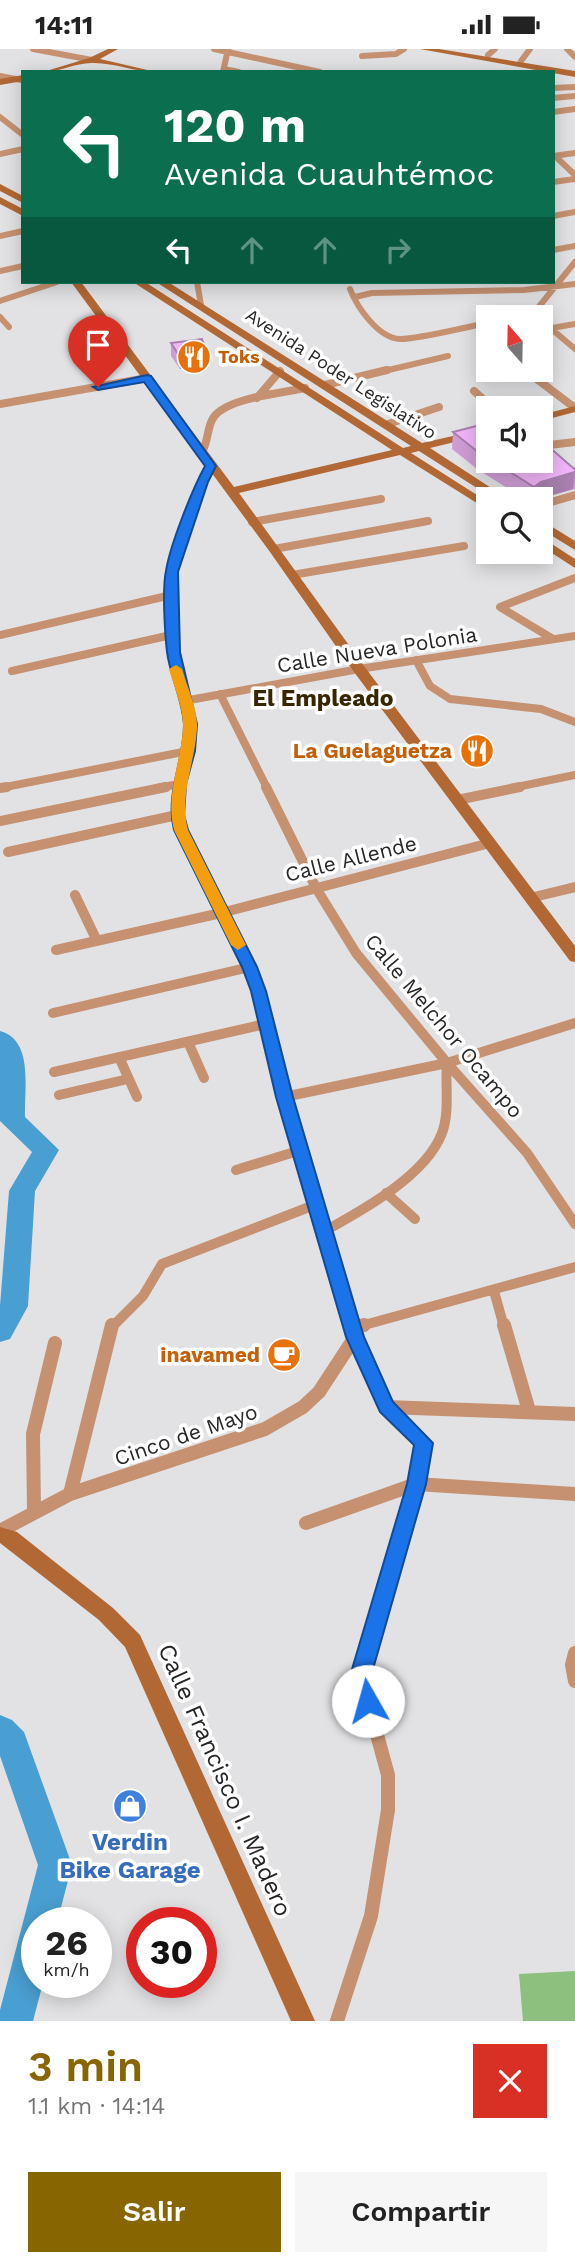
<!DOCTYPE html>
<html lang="es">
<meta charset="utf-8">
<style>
body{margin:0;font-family:"Work Sans",sans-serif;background:#f6f6f6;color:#222;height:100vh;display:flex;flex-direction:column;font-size:26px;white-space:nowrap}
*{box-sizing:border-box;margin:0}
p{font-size:23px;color:#767676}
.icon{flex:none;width:38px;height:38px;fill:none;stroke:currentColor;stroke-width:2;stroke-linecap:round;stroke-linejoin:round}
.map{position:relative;height:1972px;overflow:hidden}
.details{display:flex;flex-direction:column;background:#fff;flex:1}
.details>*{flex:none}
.banner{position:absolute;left:21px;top:21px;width:534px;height:214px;border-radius:0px;box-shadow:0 4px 18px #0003;background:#0b6e4f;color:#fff;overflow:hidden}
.needle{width:46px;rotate:340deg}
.buttons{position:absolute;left:476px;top:256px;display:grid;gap:14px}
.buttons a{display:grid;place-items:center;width:77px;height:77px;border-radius:0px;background:#fff;box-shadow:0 4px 18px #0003;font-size:35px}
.speed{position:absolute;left:21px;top:1858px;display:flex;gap:14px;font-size:35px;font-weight:700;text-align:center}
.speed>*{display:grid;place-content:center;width:91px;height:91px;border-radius:50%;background:#fff;box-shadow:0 4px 18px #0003;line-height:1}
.speed small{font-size:18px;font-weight:400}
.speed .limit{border:10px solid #d22;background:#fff;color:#111}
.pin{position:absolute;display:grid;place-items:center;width:60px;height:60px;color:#fff;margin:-72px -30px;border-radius:50% 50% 50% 0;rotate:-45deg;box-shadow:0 0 7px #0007}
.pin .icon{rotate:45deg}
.me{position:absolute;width:77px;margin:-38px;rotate:353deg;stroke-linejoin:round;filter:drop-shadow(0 0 5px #0008)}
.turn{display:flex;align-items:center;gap:24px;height:147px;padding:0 28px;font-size:32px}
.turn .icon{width:91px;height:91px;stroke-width:2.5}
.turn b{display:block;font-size:49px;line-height:60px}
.lanes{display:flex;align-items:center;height:66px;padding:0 28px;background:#0003;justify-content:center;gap:35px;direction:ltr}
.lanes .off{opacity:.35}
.round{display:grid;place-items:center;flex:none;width:74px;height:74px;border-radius:0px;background:#f6f6f6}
.headline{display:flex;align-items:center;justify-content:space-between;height:119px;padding:0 28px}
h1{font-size:42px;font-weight:600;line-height:52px;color:#876500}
.primary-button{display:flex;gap:14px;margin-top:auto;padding:14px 28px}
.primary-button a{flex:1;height:80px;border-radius:0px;background:#876500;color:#fff;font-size:28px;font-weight:600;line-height:80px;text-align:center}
.primary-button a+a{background:#f6f6f6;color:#222}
.status{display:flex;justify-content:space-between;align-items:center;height:49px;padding:0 35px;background:#fff;direction:ltr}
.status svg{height:19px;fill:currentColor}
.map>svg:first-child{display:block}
.green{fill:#8dbf7f}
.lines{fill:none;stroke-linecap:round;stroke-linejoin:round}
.river{fill:#499fd1;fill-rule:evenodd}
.street-far3{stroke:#c59171;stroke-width:6}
.street-far2{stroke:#c59171;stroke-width:8}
.street-far1{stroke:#c59171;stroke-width:10}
.street{stroke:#c59171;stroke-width:14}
.secondary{fill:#b26834;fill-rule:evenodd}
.wall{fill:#ce9cd5}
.shaded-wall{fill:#a87fae}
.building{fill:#f0b5f8;stroke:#a87fae;stroke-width:2}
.route{fill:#1a73e8;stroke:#114b97;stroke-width:2}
.slow{fill:#f59e0b}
.labels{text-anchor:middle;stroke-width:7;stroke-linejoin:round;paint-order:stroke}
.far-food-label{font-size:18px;font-weight:bold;fill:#c56008;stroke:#fff;text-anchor:start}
.far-street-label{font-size:18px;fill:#272728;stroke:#fff}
.street-label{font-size:21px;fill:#272728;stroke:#fff}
.food-label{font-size:21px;font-weight:bold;fill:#c56008;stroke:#fff;text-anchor:end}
.neighbourhood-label{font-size:23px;font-weight:bold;fill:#372700;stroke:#fff}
.near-street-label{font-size:24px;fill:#272728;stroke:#fff}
.near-shop-label{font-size:24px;font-weight:bold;fill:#366cbe;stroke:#fff}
</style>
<div class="status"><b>14:11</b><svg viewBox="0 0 49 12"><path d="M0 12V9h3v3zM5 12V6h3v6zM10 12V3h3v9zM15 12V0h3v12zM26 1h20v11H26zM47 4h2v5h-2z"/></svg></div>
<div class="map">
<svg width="575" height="1972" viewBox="0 0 575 1972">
<rect width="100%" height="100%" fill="#e2e2e4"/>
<path class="green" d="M 575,1922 L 575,1972 L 523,1972 L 519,1925 Z"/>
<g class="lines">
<path class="river" d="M 0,982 C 34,991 24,1040 25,1068 L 59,1101 L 35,1142 L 28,1257 L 10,1290 L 0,1293 L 0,1257 L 9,1142 L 32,1103 L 0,1072 Z
M 0,1666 L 12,1671 L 24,1683 L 72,1816 L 57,1874 L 37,1874 L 37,1934 L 43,1934 L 33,1972 L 0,1972 L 0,1961 L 38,1816 L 0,1707 Z"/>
<path class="street-far3" d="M 33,0 L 92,11
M 214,0 L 320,23
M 567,0 L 575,8
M 488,6 L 495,0
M 362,7 L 396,5 L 404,0
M 521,12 L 530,0
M 224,20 L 239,23
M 223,23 L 228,0
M 0,27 L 21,31
M 553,39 L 575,38
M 553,49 L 575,47
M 553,63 L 575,60
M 0,68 L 23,86
M 0,105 L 23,100
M 553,107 L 575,104
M 555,107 L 575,126
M 553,133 L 575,130
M 553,167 L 575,163
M 0,187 L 23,182
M 553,201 L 575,197
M 0,222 L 23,217
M 197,233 L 201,256
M 350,240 C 357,258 378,289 400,290 C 421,290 465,278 488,274
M 355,248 L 372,244 L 524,241 L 575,235
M 0,252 L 57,233
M 533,265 L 575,213
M 0,268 L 9,278
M 518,268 L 533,265
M 541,271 L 575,300
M 552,279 L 575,275
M 523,320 L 527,323
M 380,323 L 448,307"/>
<path class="street-far2" d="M 525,321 L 575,359
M 325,336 L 387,321
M 474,342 L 493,359
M 257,349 L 280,322
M 0,355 L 147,329
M 388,375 L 439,358
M 541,397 L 575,393
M 202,403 C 208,393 207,381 212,371 C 222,349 283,344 305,339
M 541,456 L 575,446
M 252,473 L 381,450
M 274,500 L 428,472
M 292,526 L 464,497
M 0,586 L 171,546
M 553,590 L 500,558 L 575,529
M 416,611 L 430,637 L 450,650 L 541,660 L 575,673
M 12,622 L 171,586
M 220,645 L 267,739
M 184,652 L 359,620 L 575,587
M 0,739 L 188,702
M 157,739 L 179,735
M 180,739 C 185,719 192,697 191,676 C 189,649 175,621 172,593 C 165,530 183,473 210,417
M 512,739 L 575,726"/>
<path class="street-far1" d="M 181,738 L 179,767 L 181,781 L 250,918 L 284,1048 L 352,1278
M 266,738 L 316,839 L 356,904 L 447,1014 L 527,1104 L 575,1175
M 0,739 L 7,738
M 457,751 L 520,738
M 0,772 L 166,738
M 8,803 L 177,766
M 75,846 L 97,892
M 530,849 L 575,838
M 56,901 L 221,864 L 490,794
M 53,964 L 250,918
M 188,993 L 204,1029
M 119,1008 L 137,1048
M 54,1023 L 265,975
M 59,1046 L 128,1030
M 284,1048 L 447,1014 L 575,974
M 236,1121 L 301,1101
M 386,1144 L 415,1170
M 323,1183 C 361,1162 426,1127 442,1084 C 450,1063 445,1036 447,1014
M 494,1242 L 504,1278
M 112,1278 L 143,1247 L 162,1215 L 317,1155
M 357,1278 L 575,1218"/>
<path class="street" d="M 504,1276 L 529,1362
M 352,1279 L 364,1276
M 386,1358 L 575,1365
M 70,1445 L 112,1276
M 34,1462 L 33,1385 L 55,1294
M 306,1474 L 416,1435 L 575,1445
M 0,1482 L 70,1445 L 265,1380 L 303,1358 L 319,1343 L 355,1288
M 575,1604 L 572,1616 L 575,1632
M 337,1972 L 371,1867 L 388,1761 L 388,1726 L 361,1627 L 416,1435 L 424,1394 L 386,1358 L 351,1276"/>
<path class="secondary" d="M 108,0 L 118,0 L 100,10 L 156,23 C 135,23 115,14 94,14 C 77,13 60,23 43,23 L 89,9 Z
M 420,0 L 439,0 L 575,22 L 575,28 Z
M 23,26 L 23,32 L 0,36 L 0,30 Z
M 0,135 L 23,147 L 23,154 L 0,142 Z
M 0,148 L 23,160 L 23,167 L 0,155 Z
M 71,233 L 81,233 L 234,438 L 392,401 L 133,233 L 145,233 L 403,399 L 411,397 L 156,233 L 168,233 L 422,394 L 488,379 L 488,385 L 430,399 L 508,450 L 494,450 L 419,402 L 411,404 L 488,453 L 488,461 L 400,406 L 239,444 L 364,617 L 575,897 L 575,913 L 570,912 L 354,623 L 270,503 Z
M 575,357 L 575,363 L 541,372 L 541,366 Z
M 541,471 L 575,492 L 575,501 L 541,480 Z
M 541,488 L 575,510 L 575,519 L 541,497 Z
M 0,1478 L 17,1483 L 113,1559 L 140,1586 L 315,1972 L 291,1972 L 125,1598 L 99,1571 L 0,1494 Z"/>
</g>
<path class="wall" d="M 171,294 L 206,303 L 206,315 L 180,320 L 171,307 Z
M 488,374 L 488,411 L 541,411 L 575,420 L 575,440 L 539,450 L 525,450 L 477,420 L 452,400 L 453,383 Z"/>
<path class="shaded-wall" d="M 206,303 L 206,315 L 180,320 L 180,308 Z
M 575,423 L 573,440 L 539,450 L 533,450 L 534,438 L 541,433 Z"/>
<path class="building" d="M 202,290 L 206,303 L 180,308 L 171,294 Z
M 488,374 L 488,410 L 478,403 L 453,383 Z
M 541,391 L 572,418 L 575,420 L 575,423 L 541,433 L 534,438 L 491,411 L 541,411 Z"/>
<path class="route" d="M 147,326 L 151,327 L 216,417 L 208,433 L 178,523 L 180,603 L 197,675 L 195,702 L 186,735 L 184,766 L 188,781 L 257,918 L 266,942 L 293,1048 L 364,1288 L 393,1353 L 433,1394 L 426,1435 L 371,1627 L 378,1652 L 375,1658 L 368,1661 L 360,1658 L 350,1627 L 407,1435 L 414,1396 L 380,1363 L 346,1288 L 276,1048 L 251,942 L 242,918 L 174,781 C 165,744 184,713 184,676 C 183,652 170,627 167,603 C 165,585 162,540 166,522 C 170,496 192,441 205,417 L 144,333 L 98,341 L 93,338 Z"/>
<path class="slow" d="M 176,616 L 182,620 C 187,638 198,660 197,679 C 195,714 179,746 188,781 L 246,896 L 238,901 L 231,896 L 174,781 C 165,746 181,714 183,679 C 184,661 174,638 169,620 Z"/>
<defs>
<g id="restaurant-disc" transform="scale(1.75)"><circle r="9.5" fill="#e8710a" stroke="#fff"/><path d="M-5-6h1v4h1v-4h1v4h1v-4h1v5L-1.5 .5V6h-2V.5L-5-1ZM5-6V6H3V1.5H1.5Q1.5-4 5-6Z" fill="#fff"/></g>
<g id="cafe-disc" transform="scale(1.75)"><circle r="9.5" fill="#e8710a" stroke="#fff"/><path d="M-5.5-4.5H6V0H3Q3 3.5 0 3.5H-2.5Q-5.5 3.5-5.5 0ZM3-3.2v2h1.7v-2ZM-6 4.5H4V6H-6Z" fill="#fff"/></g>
<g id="shop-disc" transform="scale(1.75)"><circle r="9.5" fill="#3f7fe0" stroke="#fff"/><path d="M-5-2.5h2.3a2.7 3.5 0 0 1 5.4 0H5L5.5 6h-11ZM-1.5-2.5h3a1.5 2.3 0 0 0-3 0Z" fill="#fff"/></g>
</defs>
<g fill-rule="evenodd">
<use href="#restaurant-disc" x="194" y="308"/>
<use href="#restaurant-disc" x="477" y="702"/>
<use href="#cafe-disc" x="284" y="1306"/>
<use href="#shop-disc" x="130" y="1757"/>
</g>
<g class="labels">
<g class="far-food-label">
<text x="218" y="314">Toks</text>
</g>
<g class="far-street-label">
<text transform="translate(341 325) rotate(33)" y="6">Avenida Poder Legislativo</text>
</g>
<g class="street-label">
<text transform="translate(377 601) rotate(-9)" y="7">Calle Nueva Polonia</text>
<text transform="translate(351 810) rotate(-14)" y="7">Calle Allende</text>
<text transform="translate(444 977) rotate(50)" y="7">Calle Melchor Ocampo</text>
<text transform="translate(186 1386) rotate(-19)" y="7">Cinco de Mayo</text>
</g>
<g class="food-label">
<text x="452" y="709">La Guelaguetza</text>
<text x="260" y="1313">inavamed</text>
</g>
<g class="neighbourhood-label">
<text x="323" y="657">El Empleado</text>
</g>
<g class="near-street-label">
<text transform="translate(225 1731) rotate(66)" y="8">Calle Francisco I. Madero</text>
</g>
<g class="near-shop-label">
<text x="130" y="1801">Verdin<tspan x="130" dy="28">Bike Garage</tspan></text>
</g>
</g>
</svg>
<div class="buttons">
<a><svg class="needle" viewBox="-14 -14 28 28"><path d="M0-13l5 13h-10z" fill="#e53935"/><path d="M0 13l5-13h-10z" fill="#767676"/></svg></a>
<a><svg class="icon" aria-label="sound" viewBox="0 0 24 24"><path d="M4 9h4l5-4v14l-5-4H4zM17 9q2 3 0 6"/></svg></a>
<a><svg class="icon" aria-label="search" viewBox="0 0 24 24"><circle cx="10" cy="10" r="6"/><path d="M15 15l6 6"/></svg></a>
</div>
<div class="speed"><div>26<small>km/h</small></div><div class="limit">30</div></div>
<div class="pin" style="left:98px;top:338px;background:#d93025"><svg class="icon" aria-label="arrive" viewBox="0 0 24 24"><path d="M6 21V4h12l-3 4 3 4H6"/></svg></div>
<svg class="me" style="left:368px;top:1652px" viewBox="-20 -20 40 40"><circle r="19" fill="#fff"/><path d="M0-13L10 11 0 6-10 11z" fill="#1a73e8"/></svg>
<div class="banner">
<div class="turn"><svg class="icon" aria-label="left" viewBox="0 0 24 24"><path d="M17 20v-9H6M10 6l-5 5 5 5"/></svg><div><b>120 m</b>Avenida Cuauhtémoc</div></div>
<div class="lanes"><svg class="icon" aria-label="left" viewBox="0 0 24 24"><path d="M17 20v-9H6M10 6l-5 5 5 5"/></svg><svg class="icon off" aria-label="ahead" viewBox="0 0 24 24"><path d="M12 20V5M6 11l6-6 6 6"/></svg><svg class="icon off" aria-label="ahead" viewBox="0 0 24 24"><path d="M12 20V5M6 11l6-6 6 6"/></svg><svg class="icon off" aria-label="right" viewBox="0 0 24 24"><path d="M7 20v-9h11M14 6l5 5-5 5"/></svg></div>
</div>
</div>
<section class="details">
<div class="headline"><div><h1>3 min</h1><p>1.1 km · 14:14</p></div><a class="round" style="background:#d93025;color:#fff"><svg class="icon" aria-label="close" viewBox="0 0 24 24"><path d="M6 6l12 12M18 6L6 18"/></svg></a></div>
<div class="primary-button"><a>Salir</a><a>Compartir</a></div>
</section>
